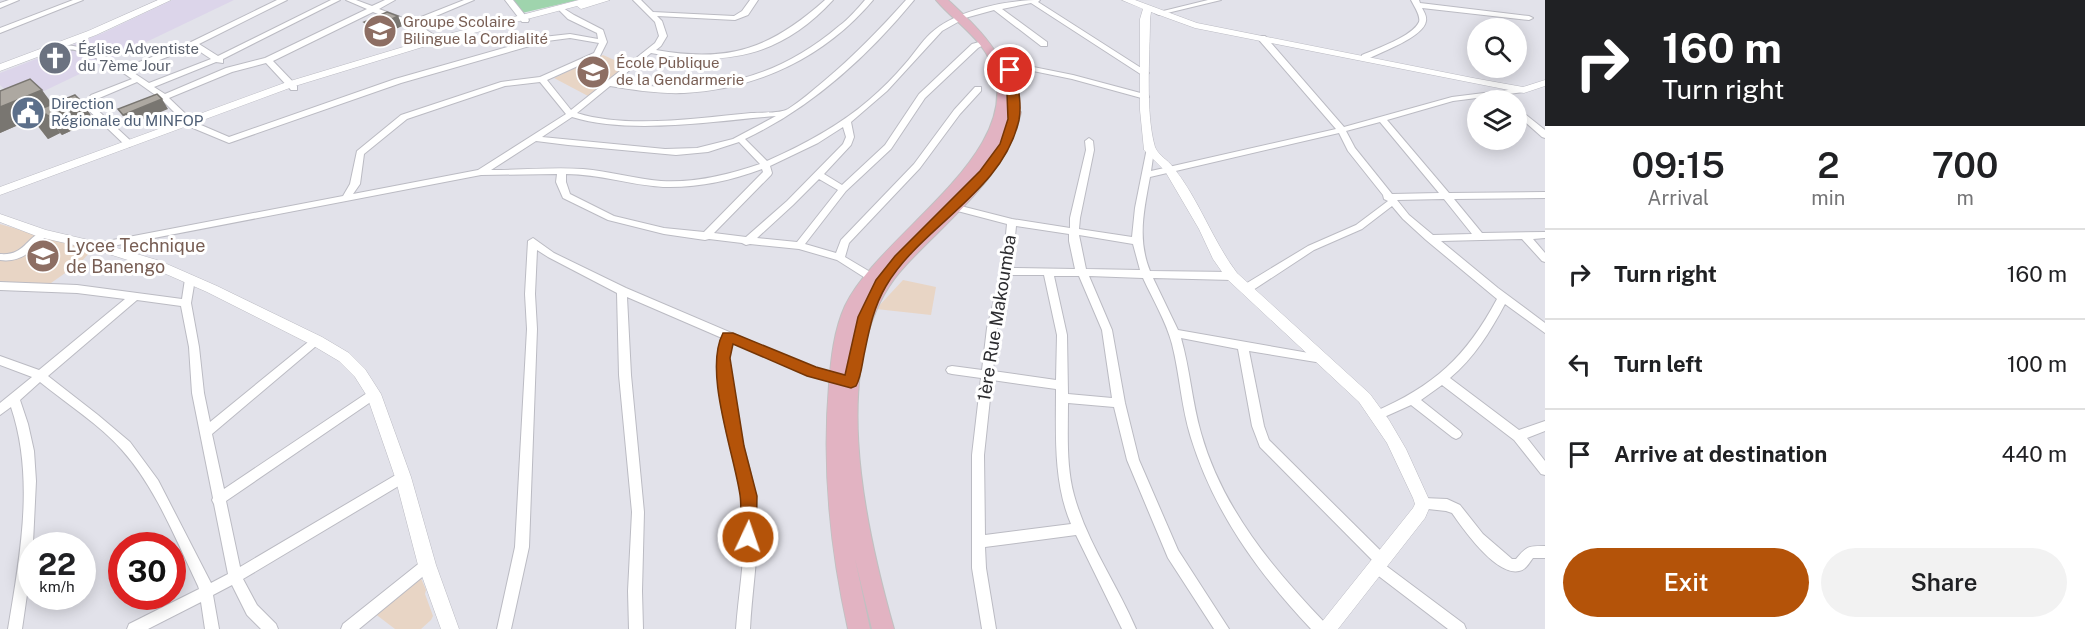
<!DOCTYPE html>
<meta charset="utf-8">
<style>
body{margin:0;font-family:"Public Sans",sans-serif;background:#f2f2f2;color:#202124;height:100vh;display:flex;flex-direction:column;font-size:22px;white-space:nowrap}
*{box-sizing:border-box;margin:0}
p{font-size:20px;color:#757577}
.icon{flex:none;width:33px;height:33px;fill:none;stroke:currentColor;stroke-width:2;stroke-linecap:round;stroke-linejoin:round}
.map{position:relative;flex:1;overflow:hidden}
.side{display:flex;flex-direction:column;background:#fff;width:540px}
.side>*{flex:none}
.guide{background:#202124;color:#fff;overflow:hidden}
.controls{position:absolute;left:1467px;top:18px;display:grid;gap:12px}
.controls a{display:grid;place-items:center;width:60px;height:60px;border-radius:50%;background:#fff;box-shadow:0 3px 15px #0003;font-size:30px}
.speed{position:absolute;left:18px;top:532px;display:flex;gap:12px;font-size:30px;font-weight:700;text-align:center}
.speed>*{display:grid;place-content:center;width:78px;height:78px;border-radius:50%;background:#fff;box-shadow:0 3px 15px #0003;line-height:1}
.speed small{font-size:15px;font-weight:400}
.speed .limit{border:9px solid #d22;background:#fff;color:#111}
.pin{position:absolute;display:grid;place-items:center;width:51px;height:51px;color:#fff;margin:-26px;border:3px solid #fff;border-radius:50%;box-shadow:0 2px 6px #0007}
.me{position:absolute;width:66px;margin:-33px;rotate:3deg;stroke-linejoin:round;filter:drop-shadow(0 0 4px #0008)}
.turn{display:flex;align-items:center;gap:21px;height:126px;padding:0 18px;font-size:27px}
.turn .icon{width:78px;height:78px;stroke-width:2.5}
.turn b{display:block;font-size:42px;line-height:51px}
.eta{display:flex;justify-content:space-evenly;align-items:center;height:102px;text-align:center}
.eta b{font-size:36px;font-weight:600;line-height:42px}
.button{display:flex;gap:12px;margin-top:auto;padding:12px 18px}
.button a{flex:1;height:69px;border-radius:36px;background:#b45309;color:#fff;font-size:24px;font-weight:600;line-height:69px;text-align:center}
.button a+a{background:#f2f2f2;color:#202124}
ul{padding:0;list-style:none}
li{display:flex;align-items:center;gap:18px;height:90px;padding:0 18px;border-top:2px solid #e0e0e0}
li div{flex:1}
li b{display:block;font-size:22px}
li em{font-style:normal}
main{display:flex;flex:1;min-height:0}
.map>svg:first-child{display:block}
.industrial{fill:#dcd5ea}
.education{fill:#e8d5c5}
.green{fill:#9fd4ad}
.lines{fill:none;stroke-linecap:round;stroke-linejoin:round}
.minor-casing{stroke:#bbbbc3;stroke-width:2}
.tertiary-casing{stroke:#bbbbc3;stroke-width:1}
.secondary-casing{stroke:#bbbbc3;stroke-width:1}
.primary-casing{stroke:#c0c0c1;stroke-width:2}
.minor{fill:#fff;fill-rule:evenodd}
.tertiary{fill:#fff;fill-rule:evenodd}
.secondary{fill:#fff;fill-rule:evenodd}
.primary{fill:#e2b3c2;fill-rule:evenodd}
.wall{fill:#95908a}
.shaded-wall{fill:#797671}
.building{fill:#ada8a1;stroke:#797671;stroke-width:1.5}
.route{fill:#b45309;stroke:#753606;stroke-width:1.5}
.labels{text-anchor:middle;stroke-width:6;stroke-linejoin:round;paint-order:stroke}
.far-education-label{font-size:15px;fill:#785e54;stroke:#fff;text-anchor:start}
.far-worship-label{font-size:15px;fill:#5b616d;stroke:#fff;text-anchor:start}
.far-service-label{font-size:15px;fill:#4e5e75;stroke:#fff;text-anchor:start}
.education-label{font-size:18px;fill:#785e54;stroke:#fff;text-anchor:start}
.street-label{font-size:18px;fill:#2d2d30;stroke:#fff}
</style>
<main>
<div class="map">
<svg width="1545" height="629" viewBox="0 0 1545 629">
<rect width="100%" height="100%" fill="#e2e2ea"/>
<path class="industrial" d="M 172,0 L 234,0 L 19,103 L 0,85 L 0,73 L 103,33 Z"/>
<path class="education" d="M 603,55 L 628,66 L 588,96 L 554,78 Z
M 0,224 L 79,247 L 92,250 L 81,262 L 51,283 L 0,283 Z
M 903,280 L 936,287 L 931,315 L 876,309 Z
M 420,576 L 426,590 L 425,594 L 433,616 L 431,620 L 421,629 L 395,629 L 374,613 Z"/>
<path class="green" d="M 513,0 L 578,0 L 522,13 Z"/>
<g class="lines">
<g class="minor-casing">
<path id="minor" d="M 9,0 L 19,0 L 0,8 L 0,3 Z
M 73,0 L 83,0 L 0,33 L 0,28 Z
M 277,0 L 287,0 L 199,44 L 218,56 L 331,0 L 340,0 L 223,59 L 223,63 L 216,62 L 154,87 L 165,94 L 226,68 L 265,58 L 367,9 L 346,0 L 356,0 L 372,6 L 385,0 L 395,0 L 379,9 L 411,21 L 464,0 L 474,0 L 417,24 L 439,38 L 439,42 L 433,42 L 408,26 L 373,12 L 273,61 L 297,86 L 297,90 L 291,90 L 266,63 L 232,72 L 169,98 L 194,122 L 229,137 L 395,79 L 543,37 L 570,34 L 598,39 L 597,33 L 568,19 L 559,10 L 563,8 L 574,15 L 603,30 L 607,42 L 600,56 L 547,80 L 571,110 L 655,43 L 659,36 L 655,22 L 633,0 L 641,0 L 653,12 L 734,16 L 742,11 L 750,0 L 758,0 L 748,15 L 735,20 L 657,16 L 662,21 L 667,36 L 661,46 L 656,50 C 729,63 770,49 825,0 L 833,0 C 781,57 724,67 651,53 L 615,82 C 700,96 772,83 839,26 C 849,19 857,9 865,0 L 873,0 C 825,57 758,89 684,93 C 659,94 634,90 610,86 L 577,113 C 627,129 699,118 751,113 C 762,112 779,114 788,109 C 801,101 813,90 824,81 C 854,56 880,29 906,0 L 914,0 C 868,56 811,108 745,139 L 767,161 C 803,145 839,126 869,100 C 882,89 894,77 905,64 C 914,54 921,42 931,33 C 956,10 1007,0 1040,0 L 1038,2 L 1149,73 L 1145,75 L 1142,75 L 1031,3 L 1002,9 L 1047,42 L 1047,46 L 1041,46 L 994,10 L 965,18 L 942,31 L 887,91 L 851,122 L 854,137 L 851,145 L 824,174 L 842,185 L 885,145 L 919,94 L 972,44 L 983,41 L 987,43 L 978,48 L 925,98 L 891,149 L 846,191 L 805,244 L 836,253 L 841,240 L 914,164 L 954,110 L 975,87 L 981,87 L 981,91 L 960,114 L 920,168 L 849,243 L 845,257 L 882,279 L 883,282 L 882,285 L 878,286 L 837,260 L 799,249 L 750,244 L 746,245 L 742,243 L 709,239 L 705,240 L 664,234 L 608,220 L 563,198 L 556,182 L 557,174 L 481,175 L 97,249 L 94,248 L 92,246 L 94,244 L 97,243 L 343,196 L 350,184 L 357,151 L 401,115 L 501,82 L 540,77 L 594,53 L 599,43 L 570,38 L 547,41 L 401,83 L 229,143 L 188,126 L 161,99 L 137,82 L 97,99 L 92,105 L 132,142 L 133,144 L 129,147 L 126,146 L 83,105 L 91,95 L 132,79 C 116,67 95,56 75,50 C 66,48 55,54 47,49 C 68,37 107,56 126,67 L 191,42 ZM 193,47 L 211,59 L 149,83 L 131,71 ZM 540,82 L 566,114 L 478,170 L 353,194 L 360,184 L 364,154 L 407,119 L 505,86 ZM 776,116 L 733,139 L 697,148 L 665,149 L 542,137 L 572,117 C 630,135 715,121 776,116 ZM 843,127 L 846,137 L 843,144 L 787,201 L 746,237 L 714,233 L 771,175 L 772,173 L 770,166 L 818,143 ZM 536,141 L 568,145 L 676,155 L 708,152 L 739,142 L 760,164 C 728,175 695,183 661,181 C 635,179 609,171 583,169 C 553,167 522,170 491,170 ZM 762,169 L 763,172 L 704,232 L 664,228 L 614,216 L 570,194 L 566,182 L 566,174 C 599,174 630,185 663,187 C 697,188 730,181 762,169 ZM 819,179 L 838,190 L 797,242 L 757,238 L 793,205 Z
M 505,0 L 513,0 L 529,20 L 528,22 L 522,22 Z
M 1208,0 L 1221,0 L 1159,15 L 1155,13 Z
M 1411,0 L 1419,0 L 1420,3 L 1529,16 L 1533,18 L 1529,20 L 1422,8 C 1424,12 1427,16 1426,21 C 1424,37 1381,52 1368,59 L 1362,59 L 1362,55 C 1376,49 1413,36 1419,22 C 1421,16 1414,6 1411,0 Z
M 1259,36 L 1265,36 L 1344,127 L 1452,97 L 1524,88 L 1528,90 L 1524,92 L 1453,101 L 1387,120 L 1449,193 L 1545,192 L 1545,198 L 1454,199 L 1482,233 L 1545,232 L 1545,238 L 1533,239 L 1545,253 L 1545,262 L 1542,261 L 1522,239 L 1441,241 L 1498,288 L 1545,323 L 1545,333 L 1505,304 C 1490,332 1474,358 1450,378 L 1519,430 L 1545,421 L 1545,431 L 1527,438 L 1545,461 L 1545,475 L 1541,474 L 1514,440 L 1442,385 L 1421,400 L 1460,431 L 1462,434 L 1460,437 L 1456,439 L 1452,437 L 1411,405 L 1382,418 L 1378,420 L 1374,418 L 1372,415 L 1374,412 C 1434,386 1466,357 1497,299 L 1426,240 L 1403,219 L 1392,206 L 1362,229 L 1314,250 L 1250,292 L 1242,292 L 1241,289 L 1242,286 L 1308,246 L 1356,225 L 1388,201 L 1384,199 L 1383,195 L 1348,151 L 1339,133 L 1150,177 C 1144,210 1137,239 1150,271 L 1232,272 L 1237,276 L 1232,280 L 1153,278 L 1178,330 L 1326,356 L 1327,359 L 1326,362 L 1322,363 L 1249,351 L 1264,426 L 1269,440 L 1386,556 L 1388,560 L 1385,565 L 1464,624 L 1466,629 L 1448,629 L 1372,571 L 1370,567 L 1374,562 L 1260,447 L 1252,426 L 1238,349 L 1181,338 C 1190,369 1192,402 1201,433 C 1222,508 1273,569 1326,624 L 1328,629 L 1311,629 C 1258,573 1214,512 1191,438 C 1181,407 1180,375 1172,344 C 1166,321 1153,300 1143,278 L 1089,276 L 1112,330 L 1125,403 L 1139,460 L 1178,550 L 1229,629 L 1214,629 L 1168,558 L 1127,460 L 1114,407 L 1068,403 C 1068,433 1066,466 1074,495 C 1087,543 1117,584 1136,629 L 1122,629 L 1076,535 L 985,547 L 986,568 L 996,629 L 982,629 L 972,568 L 972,455 L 981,378 L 952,374 L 948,373 L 946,370 L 948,367 L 952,366 L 982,370 L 987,328 L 1003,265 L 1007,224 L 946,208 L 944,206 L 949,203 L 1012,219 L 1070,228 L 1070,218 L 1086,150 L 1085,141 L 1089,138 L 1093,141 L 1094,150 L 1080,218 L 1079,229 L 1132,237 L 1135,208 L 1147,148 L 1153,148 L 1154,150 L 1151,171 L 1336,129 L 1259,40 ZM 1380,122 L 1439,193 L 1392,194 L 1355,148 L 1346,131 ZM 1444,199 L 1472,234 L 1433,235 L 1409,215 L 1397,200 ZM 1016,226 L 1069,234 L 1069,241 L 1075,269 L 1012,268 ZM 1079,235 L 1133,244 L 1140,270 L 1086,269 ZM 1011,275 L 1044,275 L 1057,335 L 1056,380 L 993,371 L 997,328 ZM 1054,276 L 1079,276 L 1102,330 L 1112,398 L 1068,394 L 1067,335 ZM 992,380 L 1056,389 C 1056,433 1053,482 1071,524 L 985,535 L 984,455 Z
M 1004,61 L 1073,75 L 1148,95 L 1149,97 L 1145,99 L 1072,79 L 1004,65 Z
M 1516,107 L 1545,130 L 1545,138 L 1542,137 L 1516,114 Z
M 43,231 L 46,232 L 48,234 L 46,236 C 33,250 21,263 0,260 L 0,254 C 24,256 25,239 43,231 Z
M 533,238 L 554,253 L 626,288 L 816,369 L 846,378 L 848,381 L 846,384 L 842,385 L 809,375 L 732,342 C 720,396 749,448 756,500 C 761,542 752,587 750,629 L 736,629 C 739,587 748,543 743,500 C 737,446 709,394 722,338 L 627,297 L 631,375 L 644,512 L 642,591 L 643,629 L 629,629 L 628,591 L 632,512 L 619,375 L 617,293 L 548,257 L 537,250 L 535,294 L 537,329 L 529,547 L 511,629 L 497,629 L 515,547 L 527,329 L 525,294 L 528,241 Z
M 190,275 L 195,279 L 191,303 L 199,347 L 204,393 L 210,422 L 313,338 L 321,338 L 322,341 L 212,434 L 224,489 L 370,391 L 374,389 L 378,391 L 380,394 L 378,397 L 226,501 L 240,567 L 399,473 L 403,472 L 407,473 L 409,477 L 407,481 L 243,579 L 257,605 L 276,624 L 278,629 L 261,629 L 247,615 L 232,585 L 213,595 L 219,629 L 205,629 L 201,602 L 148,629 L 127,629 L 129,624 L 199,589 L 198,586 C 176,540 156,488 122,450 C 100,425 66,403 40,382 L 20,400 L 28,424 L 34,451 L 36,481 L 33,543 L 33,546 L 32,546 L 30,574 L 22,629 L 8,629 C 20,557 35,478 11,407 L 0,415 L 0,403 L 32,377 L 0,365 L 0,356 L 39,370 L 125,299 L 77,293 L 0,290 L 0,282 L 77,285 L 182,299 L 185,279 ZM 137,300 L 181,306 L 189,347 L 192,393 L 213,498 L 212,500 L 214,504 L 228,574 L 211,583 L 158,480 L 130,442 L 98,415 L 48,376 Z
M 1423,498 L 1447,499 L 1460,505 L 1483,534 L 1512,559 L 1516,559 C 1527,546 1528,546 1545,546 L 1545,558 L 1533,558 C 1529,563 1526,570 1519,571 C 1496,576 1464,530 1452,513 L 1446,511 L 1419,508 L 1417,504 L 1419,500 Z
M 427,559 L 432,561 L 434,565 L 432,569 L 359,629 L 341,629 L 343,624 L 422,561 Z"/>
</g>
<g class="tertiary-casing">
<path id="tertiary" d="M 579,0 L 610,0 L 581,9 L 577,6 L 439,42 L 295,86 L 0,195 L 0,187 L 287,82 L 433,38 Z
M 1122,0 L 1135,0 L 1197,23 L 1473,78 L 1523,87 L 1545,80 L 1545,86 L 1524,93 L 1195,28 L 1151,12 L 1150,19 C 1150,56 1145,112 1155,147 C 1158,155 1168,160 1173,167 C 1199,199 1212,240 1237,273 L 1370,394 L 1389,420 L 1406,449 L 1431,504 L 1425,518 L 1338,629 L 1318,629 L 1321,623 L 1413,508 L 1415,504 L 1413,498 L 1387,443 L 1359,402 L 1227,279 L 1213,259 L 1199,229 L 1165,171 L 1144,150 L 1140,110 L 1140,19 L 1143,9 Z
M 0,214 L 46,230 L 97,242 L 160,261 L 217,286 L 322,337 L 349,353 L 365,369 L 381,394 L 411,477 L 436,565 L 459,629 L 441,629 L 418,565 L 395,477 L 367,396 L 355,377 L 339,361 L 312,345 L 207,292 L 150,267 L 96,250 L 39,237 L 0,222 Z"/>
</g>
<g class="secondary-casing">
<path id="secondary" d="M 158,0 L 171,0 L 96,35 L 0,71 L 0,64 L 88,31 Z"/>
</g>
<g class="primary-casing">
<path id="primary" d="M 936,0 L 948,0 C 981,31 1017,63 1008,112 L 1014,108 L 1021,112 C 1007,177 948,219 905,266 C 824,352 865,527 894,629 L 872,629 L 855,559 L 870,629 L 848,629 C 830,548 822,468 829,385 C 831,359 834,330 845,306 C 881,230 1041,147 986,53 C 973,32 952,19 936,0 ZM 1003,132 L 985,163 L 986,161 Z"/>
</g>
<use href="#minor" class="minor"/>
<use href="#tertiary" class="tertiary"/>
<use href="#secondary" class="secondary"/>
<use href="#primary" class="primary"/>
</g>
<path class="wall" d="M 398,16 L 402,26 L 378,37 L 368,32 L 364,22 Z
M 0,91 L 52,104 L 81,101 L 94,120 L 62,135 L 60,133 L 48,139 L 32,119 L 0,133 Z"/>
<path class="shaded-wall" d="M 398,16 L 402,26 L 378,37 L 374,28 Z
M 42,90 L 56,109 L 28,114 L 32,119 L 0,133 L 0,107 Z
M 162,99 L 168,109 L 129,125 L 123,115 Z
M 81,101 L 94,120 L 62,135 L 48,116 Z
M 46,114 L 60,133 L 48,139 L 33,119 Z"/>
<path class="building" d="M 387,12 L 398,16 L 374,28 L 364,22 Z
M 30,79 L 42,90 L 0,107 L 0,91 Z
M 157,94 L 162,99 L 123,115 L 118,109 Z
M 75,95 L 81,101 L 48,116 L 46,114 L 33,119 L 28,114 Z"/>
<path class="route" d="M 1006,68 L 1015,70 C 1018,87 1022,104 1019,120 C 1003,192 921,226 886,286 C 873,308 869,331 864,355 C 862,365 861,377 856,386 L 851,388 L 807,376 L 733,344 L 730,358 L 744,446 L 757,496 L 756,537 L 754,542 L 748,544 L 742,542 L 740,537 C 740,523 742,508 740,495 C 734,453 703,371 723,333 L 733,333 L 816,367 L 845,375 L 858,317 L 876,280 L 895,256 L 980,171 L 1000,144 L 1008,119 Z"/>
<defs>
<g id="school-disc" transform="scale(1.725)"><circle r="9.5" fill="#8d6e63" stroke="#fff"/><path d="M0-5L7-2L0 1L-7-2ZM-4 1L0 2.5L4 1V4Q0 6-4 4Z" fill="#fff"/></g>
<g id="church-disc" transform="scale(1.725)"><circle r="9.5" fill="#6b7280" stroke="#fff"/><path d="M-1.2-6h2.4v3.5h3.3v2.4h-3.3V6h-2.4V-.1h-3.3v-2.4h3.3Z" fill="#fff"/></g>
<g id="civic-disc" transform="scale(1.725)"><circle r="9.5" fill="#5c6f8a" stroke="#fff"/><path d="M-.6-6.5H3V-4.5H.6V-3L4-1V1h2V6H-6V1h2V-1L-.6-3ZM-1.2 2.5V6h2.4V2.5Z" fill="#fff"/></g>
</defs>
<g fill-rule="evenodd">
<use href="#school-disc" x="380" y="31"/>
<use href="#church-disc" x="55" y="58"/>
<use href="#school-disc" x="593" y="72"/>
<use href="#civic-disc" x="28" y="113"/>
<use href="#school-disc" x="43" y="256"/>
</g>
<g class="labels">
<g class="far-education-label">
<text x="403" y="27">Groupe Scolaire<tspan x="403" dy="17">Bilingue la Cordialité</tspan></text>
<text x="616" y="68">École Publique<tspan x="616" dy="17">de la Gendarmerie</tspan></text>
</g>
<g class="far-worship-label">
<text x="78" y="54">Église Adventiste<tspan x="78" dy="17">du 7ème Jour</tspan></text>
</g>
<g class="far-service-label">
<text x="51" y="109">Direction<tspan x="51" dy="17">Régionale du MINFOP</tspan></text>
</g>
<g class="education-label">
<text x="66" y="252">Lycee Technique<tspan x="66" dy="21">de Banengo</tspan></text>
</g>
<g class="street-label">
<text transform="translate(997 318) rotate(-81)" y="6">1ère Rue Makoumba</text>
</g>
</g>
</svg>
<div class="controls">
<a><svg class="icon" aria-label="search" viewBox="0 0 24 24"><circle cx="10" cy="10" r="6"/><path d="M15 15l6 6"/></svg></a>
<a><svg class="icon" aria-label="layers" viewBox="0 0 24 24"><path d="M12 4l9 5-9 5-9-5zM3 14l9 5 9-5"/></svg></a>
</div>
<div class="speed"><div>22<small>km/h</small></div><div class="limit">30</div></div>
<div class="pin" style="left:1010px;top:70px;background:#d93025"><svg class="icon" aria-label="arrive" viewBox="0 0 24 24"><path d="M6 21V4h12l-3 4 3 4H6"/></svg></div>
<svg class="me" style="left:748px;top:537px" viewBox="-20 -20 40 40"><circle r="17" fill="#b45309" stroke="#fff" stroke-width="3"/><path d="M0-11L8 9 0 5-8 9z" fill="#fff"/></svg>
</div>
<section class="side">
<div class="guide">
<div class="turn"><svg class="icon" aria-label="right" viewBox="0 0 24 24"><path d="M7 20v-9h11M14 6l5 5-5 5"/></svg><div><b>160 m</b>Turn right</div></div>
</div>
<div class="eta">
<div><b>09:15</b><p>Arrival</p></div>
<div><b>2</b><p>min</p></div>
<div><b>700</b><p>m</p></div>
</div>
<ul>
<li><svg class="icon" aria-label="right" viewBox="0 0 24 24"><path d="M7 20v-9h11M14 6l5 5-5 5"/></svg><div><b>Turn right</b></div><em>160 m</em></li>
<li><svg class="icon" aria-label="left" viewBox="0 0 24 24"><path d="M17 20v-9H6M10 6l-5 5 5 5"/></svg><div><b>Turn left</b></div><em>100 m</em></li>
<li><svg class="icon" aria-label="arrive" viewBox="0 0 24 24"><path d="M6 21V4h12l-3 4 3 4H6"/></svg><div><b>Arrive at destination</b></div><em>440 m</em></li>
</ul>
<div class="button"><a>Exit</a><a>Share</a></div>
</section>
</main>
